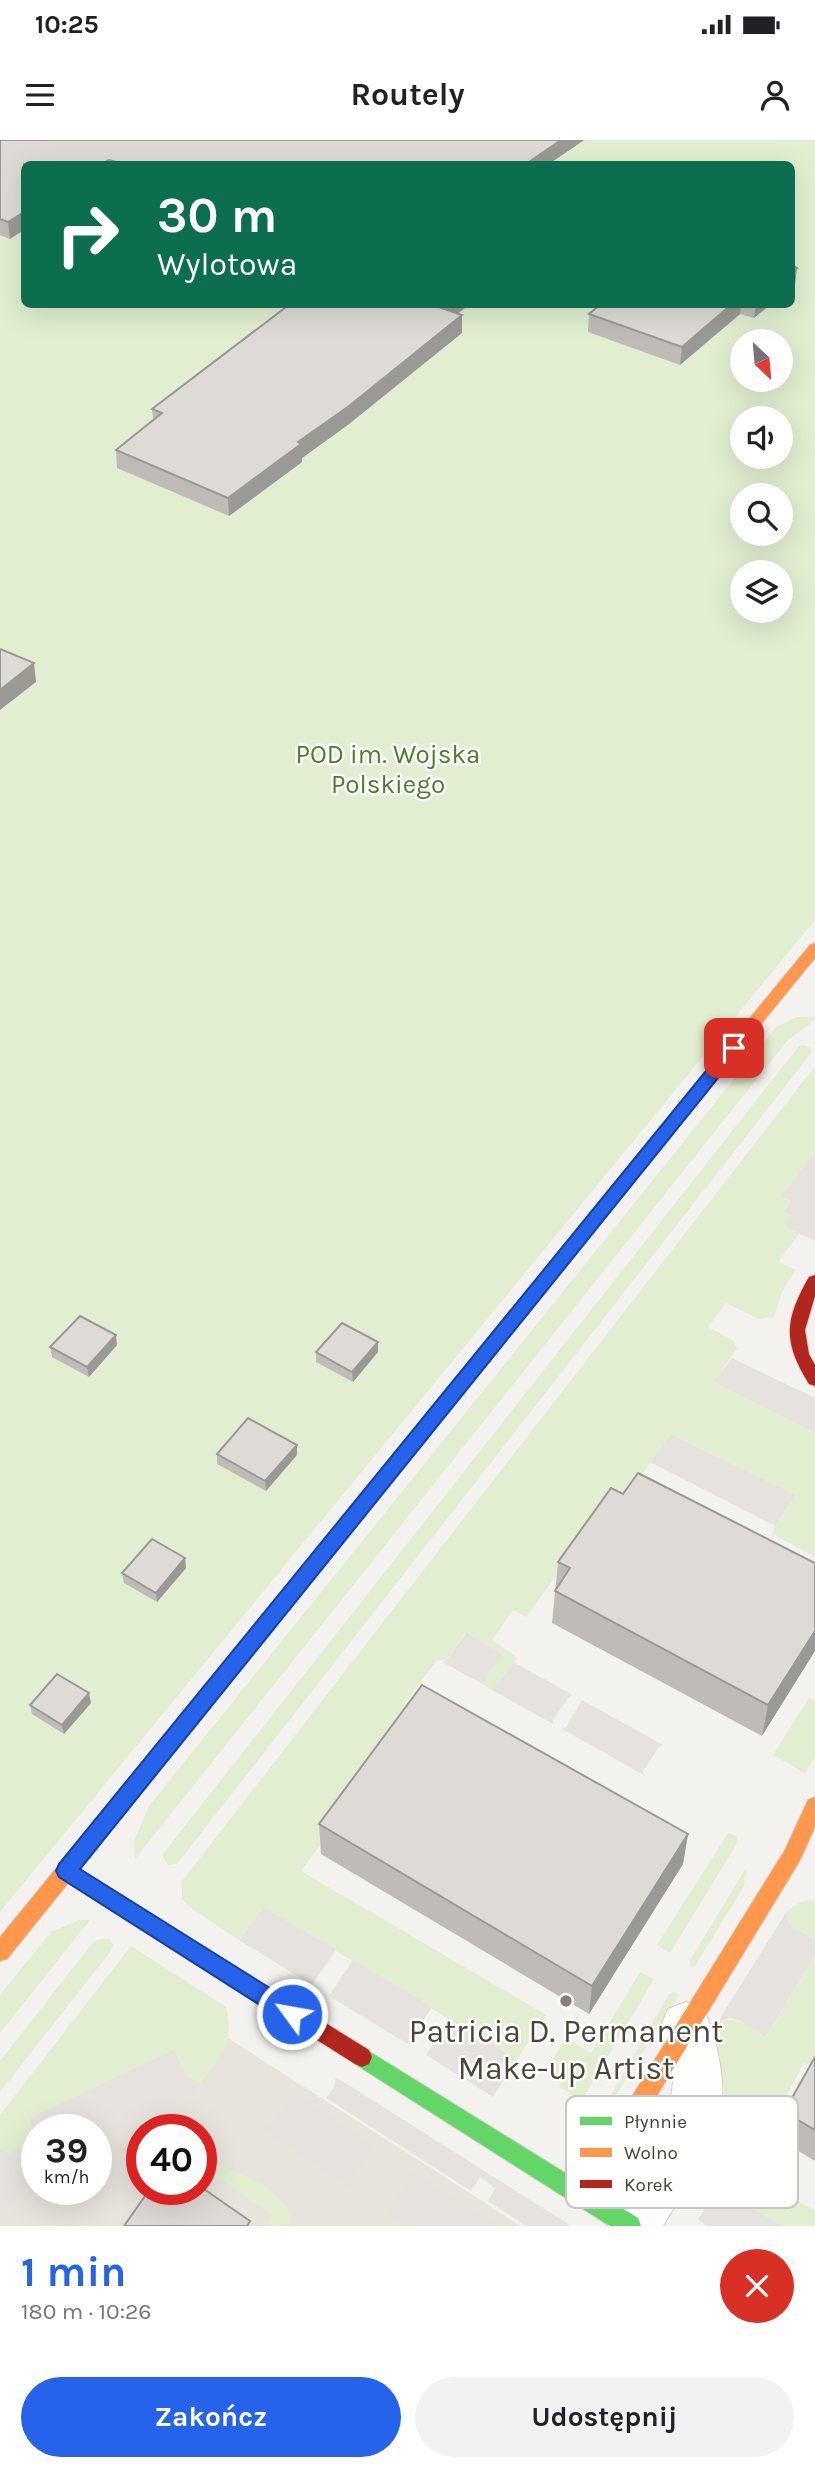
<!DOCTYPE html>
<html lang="pl">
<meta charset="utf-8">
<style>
body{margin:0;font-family:Karla,sans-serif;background:#f2f2f2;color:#202124;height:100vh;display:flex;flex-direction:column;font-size:26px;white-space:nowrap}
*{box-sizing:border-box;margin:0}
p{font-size:23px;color:#757577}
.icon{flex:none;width:38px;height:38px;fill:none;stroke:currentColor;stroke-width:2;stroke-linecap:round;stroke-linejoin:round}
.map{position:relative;height:2086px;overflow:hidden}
.details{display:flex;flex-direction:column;background:#fff;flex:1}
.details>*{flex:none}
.guide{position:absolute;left:21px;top:21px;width:774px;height:147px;border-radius:10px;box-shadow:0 7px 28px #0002;background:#0b6e4f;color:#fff;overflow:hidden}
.needle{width:46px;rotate:154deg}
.buttons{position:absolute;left:730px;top:189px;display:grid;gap:14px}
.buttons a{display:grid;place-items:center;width:63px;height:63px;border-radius:50%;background:#fff;box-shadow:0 7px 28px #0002;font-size:35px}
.speed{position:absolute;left:21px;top:1974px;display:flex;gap:14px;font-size:35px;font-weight:700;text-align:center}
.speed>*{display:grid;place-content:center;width:91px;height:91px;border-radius:50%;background:#fff;box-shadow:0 7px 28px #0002;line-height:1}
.speed small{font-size:18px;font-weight:400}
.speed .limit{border:10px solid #d22;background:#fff;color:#111}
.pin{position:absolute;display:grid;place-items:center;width:60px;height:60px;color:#fff;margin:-30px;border-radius:14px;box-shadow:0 4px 10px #0006}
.me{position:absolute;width:77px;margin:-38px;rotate:302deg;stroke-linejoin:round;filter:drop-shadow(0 0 5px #0008)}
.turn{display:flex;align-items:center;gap:24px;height:147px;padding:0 21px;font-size:32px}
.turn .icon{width:91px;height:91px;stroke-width:2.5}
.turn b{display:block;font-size:49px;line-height:60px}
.round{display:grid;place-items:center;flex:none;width:74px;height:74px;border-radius:37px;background:#f2f2f2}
.overview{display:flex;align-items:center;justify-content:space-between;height:119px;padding:0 21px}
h1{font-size:42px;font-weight:700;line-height:52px;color:#2563eb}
.cta{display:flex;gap:14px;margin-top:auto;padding:14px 21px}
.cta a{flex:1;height:80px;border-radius:42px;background:#2563eb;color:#fff;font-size:28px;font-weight:700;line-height:80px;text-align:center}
.cta a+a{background:#f2f2f2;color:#202124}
.status{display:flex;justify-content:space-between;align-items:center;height:49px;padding:0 35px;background:#fff;direction:ltr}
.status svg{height:19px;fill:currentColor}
header{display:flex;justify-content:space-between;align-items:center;height:91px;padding:0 21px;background:#fff;font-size:32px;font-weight:700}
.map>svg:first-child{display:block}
.residential{fill:#e7e4dc;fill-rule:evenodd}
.green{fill:#e1eecf;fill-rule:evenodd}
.parking{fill:#e6e3df}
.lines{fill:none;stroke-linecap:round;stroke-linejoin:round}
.street-casing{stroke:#d2d0cb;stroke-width:2}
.fast-casing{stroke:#d3cfc5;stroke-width:2}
.slow-casing{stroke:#d3cfc5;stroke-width:2}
.jam-casing{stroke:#d3cfc5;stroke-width:2}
.street{fill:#fdfdfc;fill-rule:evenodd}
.fast{fill:#63d668;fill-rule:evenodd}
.slow{fill:#ff974d;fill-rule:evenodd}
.jam{fill:#b3261e;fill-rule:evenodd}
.wall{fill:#bfbcb8}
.shaded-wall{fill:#9b9996}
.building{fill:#dedbd6;stroke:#9b9996;stroke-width:2}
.route{fill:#2563eb;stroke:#184099;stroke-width:2}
.poi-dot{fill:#868178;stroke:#fff;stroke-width:2.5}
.labels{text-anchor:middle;stroke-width:5;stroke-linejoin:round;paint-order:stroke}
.park-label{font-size:26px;fill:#4a7f2a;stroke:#fff}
.near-poi-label{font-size:32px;fill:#4b4439;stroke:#fff}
.key{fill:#fff;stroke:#c9c7c4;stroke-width:2}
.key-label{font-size:19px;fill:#4b4439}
</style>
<div class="status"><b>10:25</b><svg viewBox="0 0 49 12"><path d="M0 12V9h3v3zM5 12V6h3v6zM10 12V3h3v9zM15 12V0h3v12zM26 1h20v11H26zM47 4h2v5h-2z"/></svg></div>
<header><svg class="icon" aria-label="menu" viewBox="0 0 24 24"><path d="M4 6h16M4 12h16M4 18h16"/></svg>Routely<svg class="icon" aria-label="person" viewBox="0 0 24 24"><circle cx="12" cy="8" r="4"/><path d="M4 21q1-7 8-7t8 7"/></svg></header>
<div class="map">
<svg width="815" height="2086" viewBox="0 0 815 2086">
<rect width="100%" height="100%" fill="#f4f2ee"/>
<path class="residential" d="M 164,1857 L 521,2086 L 0,2086 L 0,1982 ZM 37,1990 L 96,1990 L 96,2049 L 37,2049 ZM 142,1990 L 201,1990 L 201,2049 L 142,2049 Z"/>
<path class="green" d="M 0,0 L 815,0 L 815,780 L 0,1772 ZM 24,24 L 791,24 L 791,164 L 24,164 ZM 742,201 L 780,201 L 780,240 L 742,240 ZM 742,278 L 780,278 L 780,317 L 742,317 ZM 742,355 L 780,355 L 780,394 L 742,394 ZM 742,432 L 780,432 L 780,471 L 742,471 Z
M 797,877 L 815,877 L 815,880 L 787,901 L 135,1719 L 134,1701 L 149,1666 L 776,887 Z
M 803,905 L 809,907 L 812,912 L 177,1724 L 168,1725 L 162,1715 L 799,906 Z
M 815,926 L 815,1012 L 782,1056 L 791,1061 L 784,1072 L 792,1076 L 785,1087 L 799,1094 L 778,1122 L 796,1130 L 783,1150 L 774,1177 L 759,1179 L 726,1163 L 708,1187 L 733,1200 L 737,1209 L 713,1242 L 815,1293 L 815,1417 L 773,1394 L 775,1386 L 796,1355 L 671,1294 L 628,1354 L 619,1350 L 526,1477 L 513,1470 L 492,1500 L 516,1517 L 515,1523 L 496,1549 L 492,1550 L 484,1545 L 465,1493 L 447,1520 L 437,1520 L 404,1564 L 418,1573 L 301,1731 L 546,1875 L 517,1920 L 263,1767 L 239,1800 L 187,1765 L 182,1759 L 182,1741 Z
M 809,1558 L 815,1561 L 815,1617 L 805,1633 L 773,1615 Z
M 728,1693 L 737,1696 L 738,1702 L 670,1813 L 657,1805 Z
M 746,1728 L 744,1746 L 694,1828 L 690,1826 L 690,1820 Z
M 815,1759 L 815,1800 C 801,1792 788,1789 787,1771 L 801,1762 Z
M 79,1780 L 90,1780 L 0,1893 L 0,1855 L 51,1792 Z
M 102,1799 L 109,1799 L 113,1804 L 111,1811 L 0,1952 L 0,1921 L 94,1801 Z
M 131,1806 L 226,1867 C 235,1905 221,1914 200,1944 L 186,1936 L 174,1910 L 30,1978 L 37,1999 L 8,2014 L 0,2009 L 0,1975 Z
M 815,1815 L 815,1920 L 812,1926 L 804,1923 L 762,2002 L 779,2012 L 764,2040 L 815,2071 L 815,2086 L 782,2086 L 718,2046 L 722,2040 L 711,2033 L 704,2042 L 689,2033 C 702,2010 721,1984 724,1958 C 726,1932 706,1908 717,1883 C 737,1874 750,1887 767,1896 Z
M 640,1832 L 654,1839 L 582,1960 L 559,1947 L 564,1939 L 547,1928 L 566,1898 L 591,1913 Z
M 674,1852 L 679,1855 L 604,1974 L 601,1972 L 669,1854 Z
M 201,2019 C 227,2026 298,2052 290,2086 L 265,2086 L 272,2075 L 201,2025 Z"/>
<path class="parking" d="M 815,1012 L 815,1101 L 785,1087 L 792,1076 L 784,1072 L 791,1061 L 781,1056 Z
M 732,1218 L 815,1258 L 815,1293 L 713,1242 Z
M 671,1294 L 796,1355 L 775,1386 L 650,1322 Z
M 466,1493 L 502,1514 L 483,1542 L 484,1545 L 442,1522 L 447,1520 Z
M 515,1523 L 573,1555 L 569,1557 L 553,1580 L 553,1584 L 492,1550 Z
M 582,1560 L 663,1605 L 659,1607 L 643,1631 L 644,1635 L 562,1589 L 566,1587 Z
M 263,1767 L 336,1810 L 312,1845 L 239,1800 Z
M 787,1771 L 788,1780 L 794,1788 L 815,1800 L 815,1815 L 766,1897 L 739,1880 L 730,1878 L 717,1883 Z
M 353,1820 L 432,1867 L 408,1904 L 329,1856 Z
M 450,1879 L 517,1920 L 493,1957 L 426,1915 Z
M 174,1910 L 186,1936 L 200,1944 L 194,1953 L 96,1999 L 96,1990 L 37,1990 L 37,1996 L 30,1979 Z
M 336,1937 L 571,2086 L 526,2086 L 488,2061 L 495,2048 L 480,2037 L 471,2051 L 326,1958 L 334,1947 Z
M 293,1952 L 375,2006 L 351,2042 L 351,2049 L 261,1988 L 271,1984 Z
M 0,2009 L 37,2027 L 37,2032 L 0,2080 Z
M 413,2031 L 498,2086 L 407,2086 L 387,2073 Z
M 718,2046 L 782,2086 L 707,2086 L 698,2080 Z"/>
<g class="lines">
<g class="street-casing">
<path id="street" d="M 686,1862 L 704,1869 C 718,1903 727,1944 720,1981 C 714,2007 678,2060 663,2086 L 608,2086 L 615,2067 L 669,1976 L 673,1942 L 661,1886 L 668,1869 Z"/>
</g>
<g class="fast-casing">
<path id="fast" d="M 731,906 L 736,907 L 739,911 L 736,915 L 304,1450 L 298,1453 L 292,1450 L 289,1445 L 292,1440 L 726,907 Z
M 362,1907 L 638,2078 L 641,2086 L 610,2086 L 355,1924 L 352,1917 L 355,1910 Z"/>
</g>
<g class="slow-casing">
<path id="slow" d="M 815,803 L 815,818 L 736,915 L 726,915 L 723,911 L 726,907 L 810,805 Z
M 298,1437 L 304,1440 L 307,1445 L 304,1450 L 7,1819 L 0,1821 L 0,1797 L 292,1440 Z
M 815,1657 L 815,1687 L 799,1722 L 591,2064 L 583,2067 L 575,2064 L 572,2056 L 575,2048 L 785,1710 L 808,1660 Z"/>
</g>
<g class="jam-casing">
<path id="jam" d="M 815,1135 L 815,1156 L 805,1190 L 809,1214 L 815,1225 L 815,1246 L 809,1244 C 782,1201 785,1179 809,1137 Z
M 66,1722 L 369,1910 L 372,1917 L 369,1924 L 362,1927 L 355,1924 L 59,1737 L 56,1731 L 59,1725 Z"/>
</g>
<use href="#street" class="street"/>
<use href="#fast" class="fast"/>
<use href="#slow" class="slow"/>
<use href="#jam" class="jam"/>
</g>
<path class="wall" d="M 0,0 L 584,0 L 549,24 L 24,24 L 10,99 L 0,95 Z
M 470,164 L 458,174 L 462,175 L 462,193 L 349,284 L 302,318 L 302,322 L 229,376 L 117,328 L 116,310 L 153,280 L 152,269 Z
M 601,164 L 771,164 L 754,178 L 740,174 L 680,225 L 588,192 L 589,174 Z
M 117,1205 L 89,1237 L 52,1217 L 50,1207 Z
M 316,1212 L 378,1212 L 353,1242 L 316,1222 Z
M 217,1314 L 297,1315 L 266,1351 L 217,1324 Z
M 623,1354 L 815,1423 L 762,1596 L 552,1483 L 558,1422 Z
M 185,1418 L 186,1428 L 157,1462 L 124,1443 L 122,1433 Z
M 91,1563 L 64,1594 L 32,1574 L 30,1565 Z
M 319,1684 L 688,1694 L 683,1724 L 589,1874 L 321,1714 Z
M 815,1917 L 815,2021 L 777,1998 L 784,1972 Z"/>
<path class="shaded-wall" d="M 561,0 L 584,0 L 549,24 L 526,24 Z
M 24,72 L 24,90 L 10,99 L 8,82 Z
M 797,128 L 795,145 L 791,148 L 791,132 Z
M 446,164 L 470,164 L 441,186 L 441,168 Z
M 732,164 L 741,164 L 740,174 L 680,225 L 682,207 Z
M 756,164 L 771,164 L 754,178 Z
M 462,175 L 462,193 L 349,284 L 302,318 L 302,322 L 229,376 L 228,358 Z
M 34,523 L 36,542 L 0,570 L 0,550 Z
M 116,1195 L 117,1205 L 89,1237 L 87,1227 Z
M 378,1202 L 378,1212 L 353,1242 L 352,1232 Z
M 297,1305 L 297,1315 L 266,1351 L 265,1341 Z
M 185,1418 L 186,1428 L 157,1462 L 156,1453 Z
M 815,1491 L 815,1511 L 762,1596 L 768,1565 Z
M 89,1553 L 91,1563 L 64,1594 L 62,1585 Z
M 688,1694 L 683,1724 L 589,1874 L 592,1846 Z"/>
<path class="building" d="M 0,0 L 561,0 L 526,24 L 124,24 L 109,20 L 101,24 L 24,24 L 24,72 L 8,82 L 0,79 Z
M 791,124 L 797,128 L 791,132 Z
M 290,164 L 446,164 L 441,168 L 462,175 L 349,266 L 298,302 L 301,304 L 228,358 L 116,310 L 162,273 L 152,269 Z
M 601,164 L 732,164 L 682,207 L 589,174 Z
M 0,509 L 34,523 L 0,550 Z
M 80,1176 L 116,1195 L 87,1227 L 50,1207 Z
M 342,1183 L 378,1202 L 352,1232 L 316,1212 Z
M 248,1278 L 297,1305 L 265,1341 L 217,1314 Z
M 638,1333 L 815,1423 L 815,1491 L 768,1565 L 555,1451 L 570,1428 L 558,1422 L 611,1348 L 623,1354 Z
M 152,1399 L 185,1418 L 156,1453 L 122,1433 Z
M 57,1534 L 89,1553 L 62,1585 L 30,1565 Z
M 422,1545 L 688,1694 L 592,1846 L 319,1684 Z
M 815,1917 L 815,1990 L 784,1972 Z
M 201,2047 L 250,2081 L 247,2086 L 124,2086 L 150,2049 L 201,2049 Z"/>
<path class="route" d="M 734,903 L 739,904 L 741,908 L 739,912 L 80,1729 L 300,1867 L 303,1874 L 300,1881 L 292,1883 L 285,1881 L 59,1737 L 56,1731 L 59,1724 L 728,904 Z"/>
<circle class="poi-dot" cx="566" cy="1861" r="7"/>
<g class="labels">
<g class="park-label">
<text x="388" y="623">POD im. Wojska<tspan x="388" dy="30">Polskiego</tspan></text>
</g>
<g class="near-poi-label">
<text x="566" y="1902">Patricia D. Permanent<tspan x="566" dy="37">Make-up Artist</tspan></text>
</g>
</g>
<rect x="566" y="1956" width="232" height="112" rx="10" class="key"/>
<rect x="580" y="1977" width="32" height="8" fill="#63d668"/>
<rect x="580" y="2008" width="32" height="9" fill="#ff974d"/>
<rect x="580" y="2040" width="32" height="8" fill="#b3261e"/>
<g class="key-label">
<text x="624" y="1988">Płynnie</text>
<text x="624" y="2019">Wolno</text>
<text x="624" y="2051">Korek</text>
</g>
</svg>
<div class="buttons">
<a><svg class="needle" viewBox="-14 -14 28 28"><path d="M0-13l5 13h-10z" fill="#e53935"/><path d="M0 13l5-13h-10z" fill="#757577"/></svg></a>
<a><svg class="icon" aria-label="sound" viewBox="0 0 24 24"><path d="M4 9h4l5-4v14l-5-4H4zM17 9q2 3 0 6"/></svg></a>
<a><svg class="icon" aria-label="search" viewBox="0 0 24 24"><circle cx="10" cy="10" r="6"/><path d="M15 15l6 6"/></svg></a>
<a><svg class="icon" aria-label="layers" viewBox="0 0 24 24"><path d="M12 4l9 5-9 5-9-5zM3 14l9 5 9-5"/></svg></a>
</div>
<div class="speed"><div>39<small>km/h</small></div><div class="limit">40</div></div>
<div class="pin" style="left:734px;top:908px;background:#d93025"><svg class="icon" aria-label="arrive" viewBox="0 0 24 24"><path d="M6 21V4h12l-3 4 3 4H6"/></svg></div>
<svg class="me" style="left:292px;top:1874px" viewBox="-20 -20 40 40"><circle r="17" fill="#2563eb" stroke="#fff" stroke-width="3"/><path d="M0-11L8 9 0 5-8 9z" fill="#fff"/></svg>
<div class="guide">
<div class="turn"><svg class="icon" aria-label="right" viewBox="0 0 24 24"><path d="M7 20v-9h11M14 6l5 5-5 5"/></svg><div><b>30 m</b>Wylotowa</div></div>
</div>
</div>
<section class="details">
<div class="overview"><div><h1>1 min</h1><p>180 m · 10:26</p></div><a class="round" style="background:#d93025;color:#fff"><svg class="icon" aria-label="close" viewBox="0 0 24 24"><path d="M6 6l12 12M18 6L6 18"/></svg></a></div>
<div class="cta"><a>Zakończ</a><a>Udostępnij</a></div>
</section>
